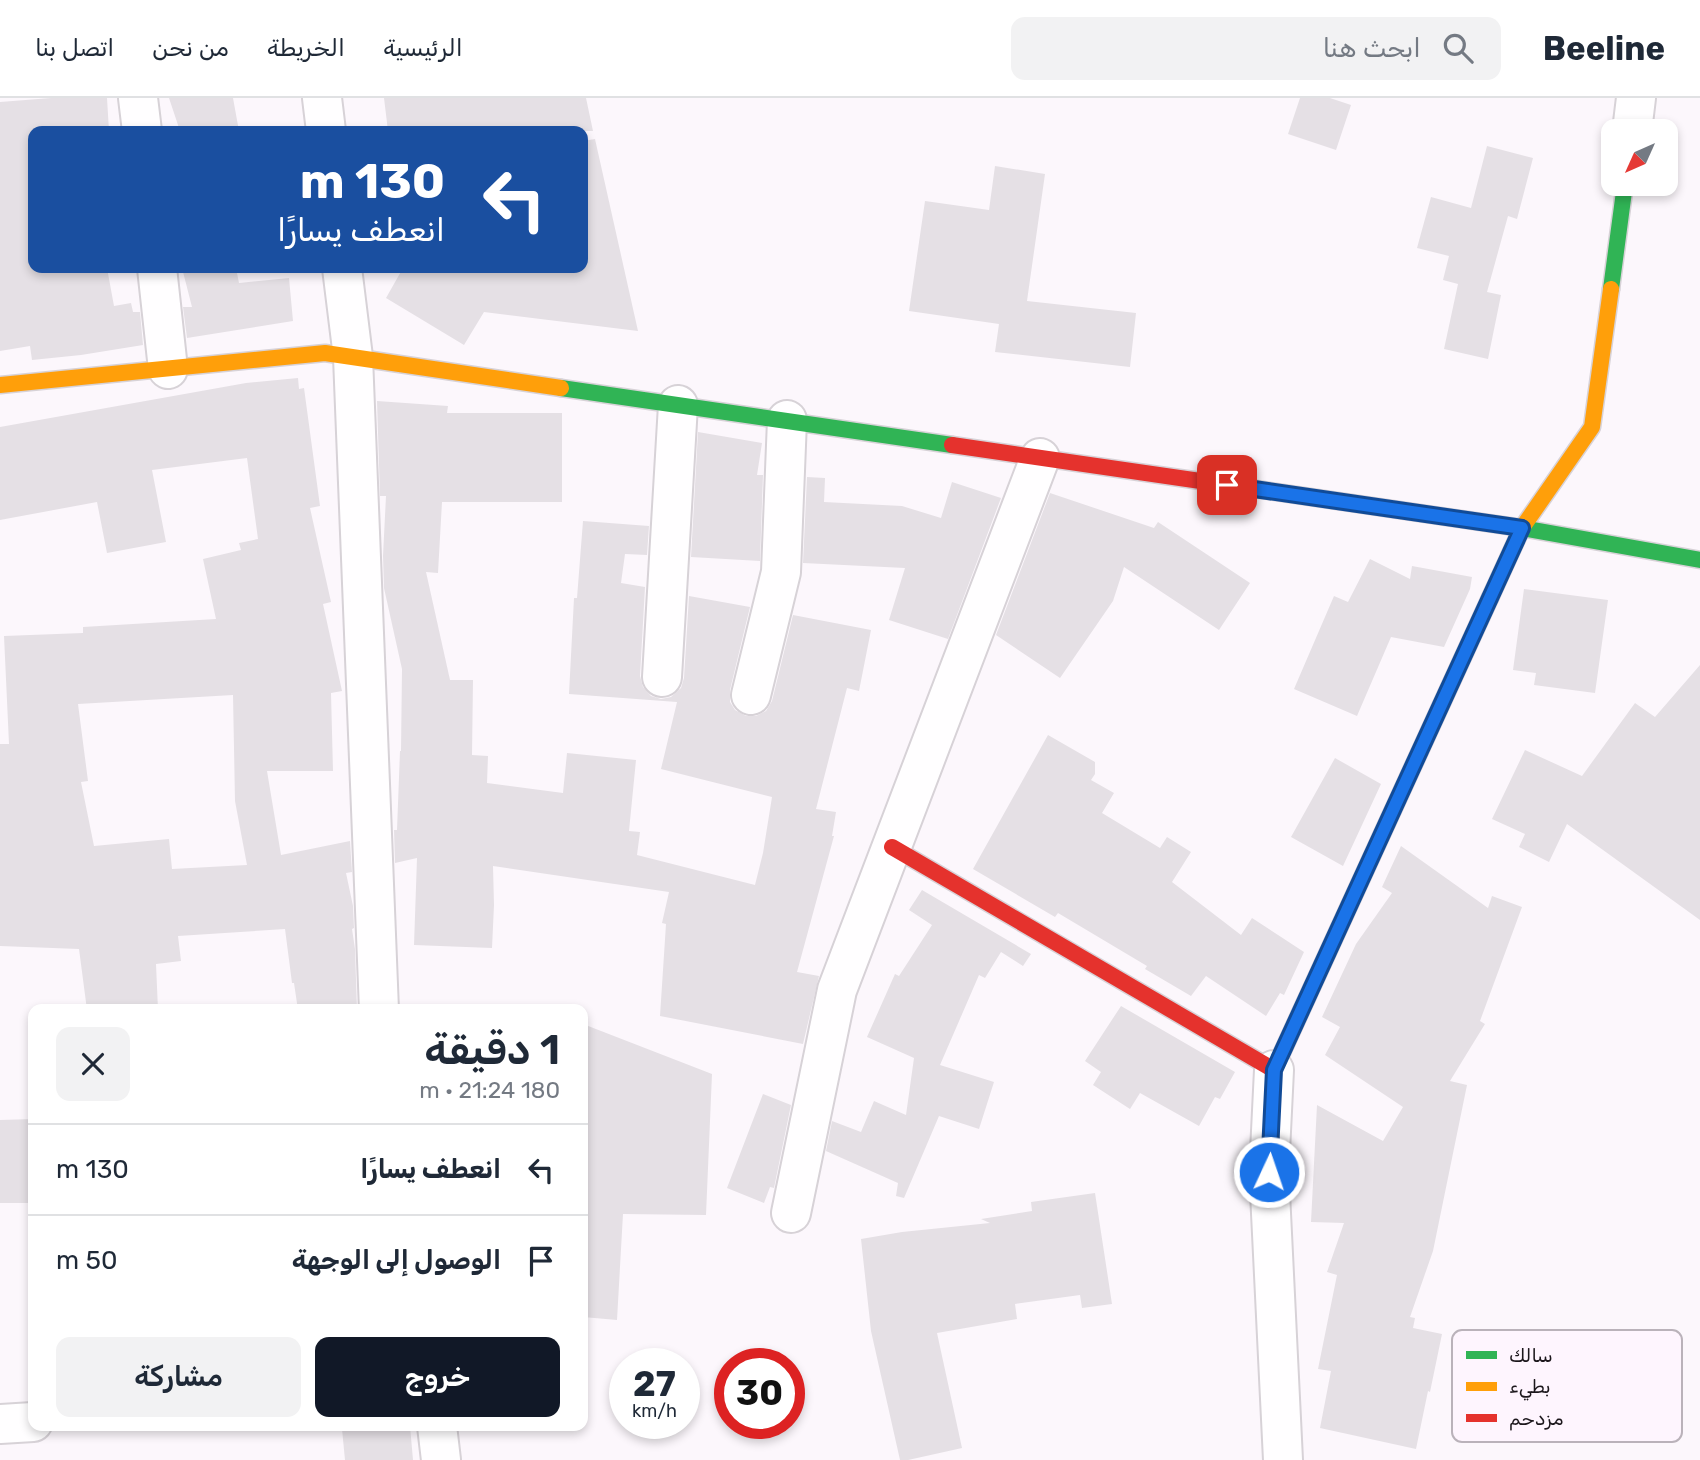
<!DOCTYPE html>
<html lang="ar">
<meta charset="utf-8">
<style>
body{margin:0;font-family:Rubik,Vazirmatn,sans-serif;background:#f2f2f3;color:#1f2937;direction:rtl;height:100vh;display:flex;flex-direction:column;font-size:26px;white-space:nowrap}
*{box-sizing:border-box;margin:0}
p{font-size:23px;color:#747a83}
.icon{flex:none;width:38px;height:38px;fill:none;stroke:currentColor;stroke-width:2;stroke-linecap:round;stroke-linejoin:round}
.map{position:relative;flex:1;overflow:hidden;direction:ltr}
.panel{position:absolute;left:28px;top:906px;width:560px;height:427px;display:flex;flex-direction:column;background:#fff;border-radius:14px;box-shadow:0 4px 10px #0003;direction:rtl}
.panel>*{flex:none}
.hud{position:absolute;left:28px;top:28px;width:560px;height:147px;border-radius:14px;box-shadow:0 4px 10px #0003;direction:rtl;background:#1a4fa0;color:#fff;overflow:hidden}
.needle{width:46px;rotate:225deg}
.tools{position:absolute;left:1601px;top:21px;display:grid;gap:14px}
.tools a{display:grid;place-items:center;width:77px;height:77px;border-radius:14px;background:#fff;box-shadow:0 4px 10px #0003;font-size:35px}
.speed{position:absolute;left:609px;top:1250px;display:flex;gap:14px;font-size:35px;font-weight:700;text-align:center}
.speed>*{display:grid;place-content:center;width:91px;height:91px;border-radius:50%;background:#fff;box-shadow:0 4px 10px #0003;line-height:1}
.speed small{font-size:18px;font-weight:400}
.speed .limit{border:10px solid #d22;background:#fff;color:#111}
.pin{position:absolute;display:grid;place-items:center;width:60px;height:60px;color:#fff;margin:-30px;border-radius:14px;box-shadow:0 4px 10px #0006}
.me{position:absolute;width:77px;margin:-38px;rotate:3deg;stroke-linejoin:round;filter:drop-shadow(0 0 5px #0008)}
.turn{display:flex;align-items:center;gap:24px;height:147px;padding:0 28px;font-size:32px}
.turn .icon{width:91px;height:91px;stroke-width:2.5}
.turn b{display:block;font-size:49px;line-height:60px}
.round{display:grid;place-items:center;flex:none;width:74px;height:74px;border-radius:14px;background:#f2f2f3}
.summary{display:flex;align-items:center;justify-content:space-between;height:119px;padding:0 28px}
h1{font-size:42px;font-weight:600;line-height:52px}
.button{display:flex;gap:14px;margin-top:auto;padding:14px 28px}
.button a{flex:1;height:80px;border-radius:14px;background:#111827;color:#fff;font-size:28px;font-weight:600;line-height:80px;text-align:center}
.button a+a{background:#f2f2f3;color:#1f2937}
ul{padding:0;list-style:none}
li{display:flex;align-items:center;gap:21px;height:91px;padding:0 28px;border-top:2px solid #e0e1e3}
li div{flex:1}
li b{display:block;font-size:26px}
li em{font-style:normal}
header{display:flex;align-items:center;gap:42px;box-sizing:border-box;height:98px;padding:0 35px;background:#fff;border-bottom:2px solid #e0e1e3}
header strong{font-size:33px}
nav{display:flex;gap:38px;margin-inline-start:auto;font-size:24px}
.search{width:490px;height:63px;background:#f2f2f3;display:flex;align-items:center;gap:18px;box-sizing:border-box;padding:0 24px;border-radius:14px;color:#747a83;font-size:26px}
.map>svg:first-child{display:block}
.building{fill:#e5e0e5;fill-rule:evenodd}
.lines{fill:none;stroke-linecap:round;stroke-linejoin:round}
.street-casing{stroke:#d7d2d7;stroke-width:42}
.fast-casing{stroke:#d7d2d7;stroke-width:19}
.slow-casing{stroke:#d7d2d7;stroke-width:19}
.jam-casing{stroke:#d7d2d7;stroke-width:19}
.street{stroke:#fffeff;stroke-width:38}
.fast{stroke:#30b455;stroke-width:16}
.slow{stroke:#ff9f0a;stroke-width:16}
.jam{stroke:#e5322d;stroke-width:16}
.route-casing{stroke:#114b97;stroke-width:18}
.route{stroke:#1a73e8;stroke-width:12}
.key{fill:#fef5fe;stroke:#bab2ba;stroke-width:2}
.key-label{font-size:19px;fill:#1c171c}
</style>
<header>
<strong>Beeline</strong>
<div class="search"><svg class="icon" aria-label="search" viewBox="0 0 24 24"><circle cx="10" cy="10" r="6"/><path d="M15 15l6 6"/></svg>ابحث هنا</div>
<nav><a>الرئيسية</a><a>الخريطة</a><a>من نحن</a><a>اتصل بنا</a></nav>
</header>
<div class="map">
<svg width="1700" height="1362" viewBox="0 0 1700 1362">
<rect width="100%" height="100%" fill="#fcf7fc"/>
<path class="building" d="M 51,0 L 107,0 L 109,33 L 33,33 L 33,170 L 107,170 L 114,208 L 131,205 L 133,214 L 140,214 L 143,247 L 81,257 L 32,262 L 30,248 L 0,253 L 0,4 Z
M 169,0 L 233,0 L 239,33 L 180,33 Z
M 384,0 L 586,0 L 593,33 L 388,33 Z
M 1300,0 L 1330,0 L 1351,7 L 1336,52 L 1288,36 Z
M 595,41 L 638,233 L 484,214 L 464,247 L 386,200 L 403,170 L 583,170 L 583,43 Z
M 1487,48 L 1533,60 L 1517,121 L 1508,118 L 1487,194 L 1501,197 L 1488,261 L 1444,251 L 1458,186 L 1443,182 L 1449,158 L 1417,150 L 1431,99 L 1471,110 Z
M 995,68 L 1045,76 L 1027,203 L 1136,215 L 1130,269 L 995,254 L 999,226 L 909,213 L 925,103 L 989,112 Z
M 182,170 L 236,170 L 239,185 L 289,180 L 293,223 L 187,240 L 183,209 L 192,209 Z
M 298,280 L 299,291 L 304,290 L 320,408 L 310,410 L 331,504 L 323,506 L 342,593 L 331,595 L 333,673 L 267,673 L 281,757 L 350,743 L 352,774 L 346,775 L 353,808 L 354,830 L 352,831 L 355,851 L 357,912 L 298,912 L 294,885 L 292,885 L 285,831 L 178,838 L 181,863 L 156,866 L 158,912 L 87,912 L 79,851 L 0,848 L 0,646 L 9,646 L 4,538 L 83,535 L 83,529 L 216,521 L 203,461 L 241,452 L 239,445 L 258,441 L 247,360 L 152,372 L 166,444 L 107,455 L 97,404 L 0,422 L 0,329 L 246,285 ZM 233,597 L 235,703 L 247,767 L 172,771 L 169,741 L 94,748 L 81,684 L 88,683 L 78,606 Z
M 377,303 L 448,308 L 447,315 L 562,315 L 562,404 L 442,404 L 438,475 L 426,474 L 450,582 L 473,582 L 472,657 L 488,658 L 487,685 L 563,695 L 567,655 L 636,662 L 629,733 L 640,734 L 637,757 L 755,787 L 763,755 L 772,699 L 661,671 L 677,604 L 569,596 L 574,500 L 577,500 L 583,423 L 649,428 L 647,457 L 625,456 L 621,485 L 645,489 L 640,578 L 643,589 L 651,598 L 661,601 L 671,599 L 681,590 L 684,580 L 689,498 L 750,509 L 730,592 L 730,604 L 735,612 L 746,618 L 756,618 L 766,613 L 772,603 L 793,517 L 871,532 L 859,593 L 847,590 L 816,711 L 836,714 L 832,738 L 834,738 L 797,874 L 819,878 L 803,946 L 660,918 L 666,826 L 662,825 L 669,794 L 493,768 L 494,807 L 492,850 L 414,847 L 417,760 L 395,765 L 394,732 L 397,732 L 400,653 L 401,653 L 402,571 L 384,490 L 383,458 L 386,398 L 380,398 Z
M 698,334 L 762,345 L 757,377 L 763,377 L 760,463 L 691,459 Z
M 807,379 L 825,380 L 824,404 L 902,408 L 941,420 L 952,384 L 1001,400 L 948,541 L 889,522 L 905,470 L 803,465 Z
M 1050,395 L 1154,430 L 1158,424 L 1250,485 L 1219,532 L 1124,469 L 1113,503 L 1060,580 L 996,537 Z
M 1370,461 L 1410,481 L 1412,468 L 1472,479 L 1470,491 L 1444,549 L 1391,539 L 1357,618 L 1294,591 L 1334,498 L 1348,504 Z
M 1524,491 L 1608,502 L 1595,595 L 1534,587 L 1536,575 L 1513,572 Z
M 1700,567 L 1700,822 L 1567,726 L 1549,764 L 1519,749 L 1525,736 L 1492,721 L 1525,652 L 1582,678 L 1635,605 L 1655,619 Z
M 1048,637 L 1095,664 L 1095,676 L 1091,682 L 1114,695 L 1102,715 L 1160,750 L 1167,739 L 1191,754 L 1172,784 L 1241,837 L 1252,820 L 1304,854 L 1284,897 L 1280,895 L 1266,918 L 1206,878 L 1191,898 L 1145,871 L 1147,868 L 1058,815 L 1055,819 L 973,771 Z
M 1335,660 L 1381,686 L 1343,768 L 1291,739 Z
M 1401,748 L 1488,810 L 1492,798 L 1522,809 L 1480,923 L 1485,926 L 1450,983 L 1467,987 L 1433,1153 L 1410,1219 L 1415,1220 L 1413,1230 L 1442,1236 L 1430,1294 L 1428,1293 L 1416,1351 L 1320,1330 L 1331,1273 L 1318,1271 L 1337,1177 L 1327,1174 L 1344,1125 L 1311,1124 L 1317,1007 L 1383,1043 L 1403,1009 L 1325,957 L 1340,929 L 1322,919 L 1356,846 L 1392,795 L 1382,789 Z
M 922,792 L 1031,856 L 1023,868 L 1001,854 L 985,880 L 979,877 L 940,967 L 994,984 L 979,1031 L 939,1018 L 904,1100 L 896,1098 L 898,1085 L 826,1053 L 832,1023 L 861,1034 L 874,1003 L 906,1017 L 914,960 L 867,939 L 895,876 L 899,878 L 932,827 L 909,812 Z
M 1121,908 L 1235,974 L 1220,1001 L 1215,999 L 1199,1028 L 1140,995 L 1130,1011 L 1093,987 L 1101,974 L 1085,963 Z
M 583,926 L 712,976 L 706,1117 L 623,1116 L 617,1222 L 583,1219 L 583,1126 L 587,1126 L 583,1086 L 587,1086 L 583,1045 Z
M 763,996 L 791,1007 L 774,1090 L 770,1089 L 764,1105 L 727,1090 Z
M 33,1021 L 33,1105 L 0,1105 L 0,1022 Z
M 1095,1095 L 1112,1206 L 1082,1210 L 1080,1197 L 1015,1206 L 1017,1221 L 937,1235 L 962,1350 L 908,1362 L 900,1362 L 871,1233 L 861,1141 L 902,1134 L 990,1125 L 981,1121 L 1032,1113 L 1031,1104 Z
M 372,1328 L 410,1328 L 413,1362 L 345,1362 L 342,1331 Z"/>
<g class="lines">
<g class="street-casing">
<path id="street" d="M 138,0 L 142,33
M 322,0 L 326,33
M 1632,33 L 1636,0
M 157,170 L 168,271
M 342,170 L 353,259 L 379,912
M 662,579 L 678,307
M 751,597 L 781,474 L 787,322
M 1274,972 L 1269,1074 L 1283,1362
M 791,1115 L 837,892 L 1040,360
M 0,1326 L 33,1324
M 437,1328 L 441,1362"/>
</g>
<g class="fast-casing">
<path id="fast" d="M 1611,191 L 1625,86
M 561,290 L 952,347
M 1228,387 L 1522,430 L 1700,462
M 1274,972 L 1490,500"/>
</g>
<g class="slow-casing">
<path id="slow" d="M 0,287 L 325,255 L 561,290
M 1490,500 L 1522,430 L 1592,329 L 1611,191"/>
</g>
<g class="jam-casing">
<path id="jam" d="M 952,347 L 1228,387
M 892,749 L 1274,972"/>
</g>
<use href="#street" class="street"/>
<use href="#fast" class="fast"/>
<use href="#slow" class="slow"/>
<use href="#jam" class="jam"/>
</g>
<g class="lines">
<g class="route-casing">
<path id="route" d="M 1227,387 L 1522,430 L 1274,972 L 1269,1074"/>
</g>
<use href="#route" class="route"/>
</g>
<rect x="1452" y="1232" width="230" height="112" rx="10" class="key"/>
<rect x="1466" y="1253" width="31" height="8" fill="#30b455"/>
<rect x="1466" y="1284" width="31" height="9" fill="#ff9f0a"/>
<rect x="1466" y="1316" width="31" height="8" fill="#e5322d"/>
<g class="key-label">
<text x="1509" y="1264">سالك</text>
<text x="1509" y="1295">بطيء</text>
<text x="1509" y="1327">مزدحم</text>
</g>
</svg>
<div class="tools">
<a><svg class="needle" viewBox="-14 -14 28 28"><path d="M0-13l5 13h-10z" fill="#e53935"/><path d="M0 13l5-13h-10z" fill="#747a83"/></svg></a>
</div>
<div class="speed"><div>27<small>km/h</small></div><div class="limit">30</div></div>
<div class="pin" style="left:1227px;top:387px;background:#d93025"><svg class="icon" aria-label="arrive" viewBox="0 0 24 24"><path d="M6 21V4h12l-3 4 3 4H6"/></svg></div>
<svg class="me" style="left:1269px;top:1074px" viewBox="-20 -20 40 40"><circle r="17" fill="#1a73e8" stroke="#fff" stroke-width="3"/><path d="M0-11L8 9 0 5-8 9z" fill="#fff"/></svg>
<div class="hud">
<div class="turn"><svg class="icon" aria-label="left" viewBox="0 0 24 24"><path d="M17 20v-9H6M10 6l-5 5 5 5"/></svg><div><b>130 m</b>انعطف يسارًا</div></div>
</div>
<section class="panel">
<div class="summary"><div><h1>1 دقيقة</h1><p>180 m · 21:24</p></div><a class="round"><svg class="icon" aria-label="close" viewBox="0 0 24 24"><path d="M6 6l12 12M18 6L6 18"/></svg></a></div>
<ul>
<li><svg class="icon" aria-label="left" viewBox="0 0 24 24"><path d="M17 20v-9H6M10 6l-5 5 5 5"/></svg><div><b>انعطف يسارًا</b></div><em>130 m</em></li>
<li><svg class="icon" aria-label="arrive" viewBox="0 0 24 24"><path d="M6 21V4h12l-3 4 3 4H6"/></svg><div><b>الوصول إلى الوجهة</b></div><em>50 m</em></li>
</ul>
<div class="button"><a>خروج</a><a>مشاركة</a></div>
</section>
</div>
